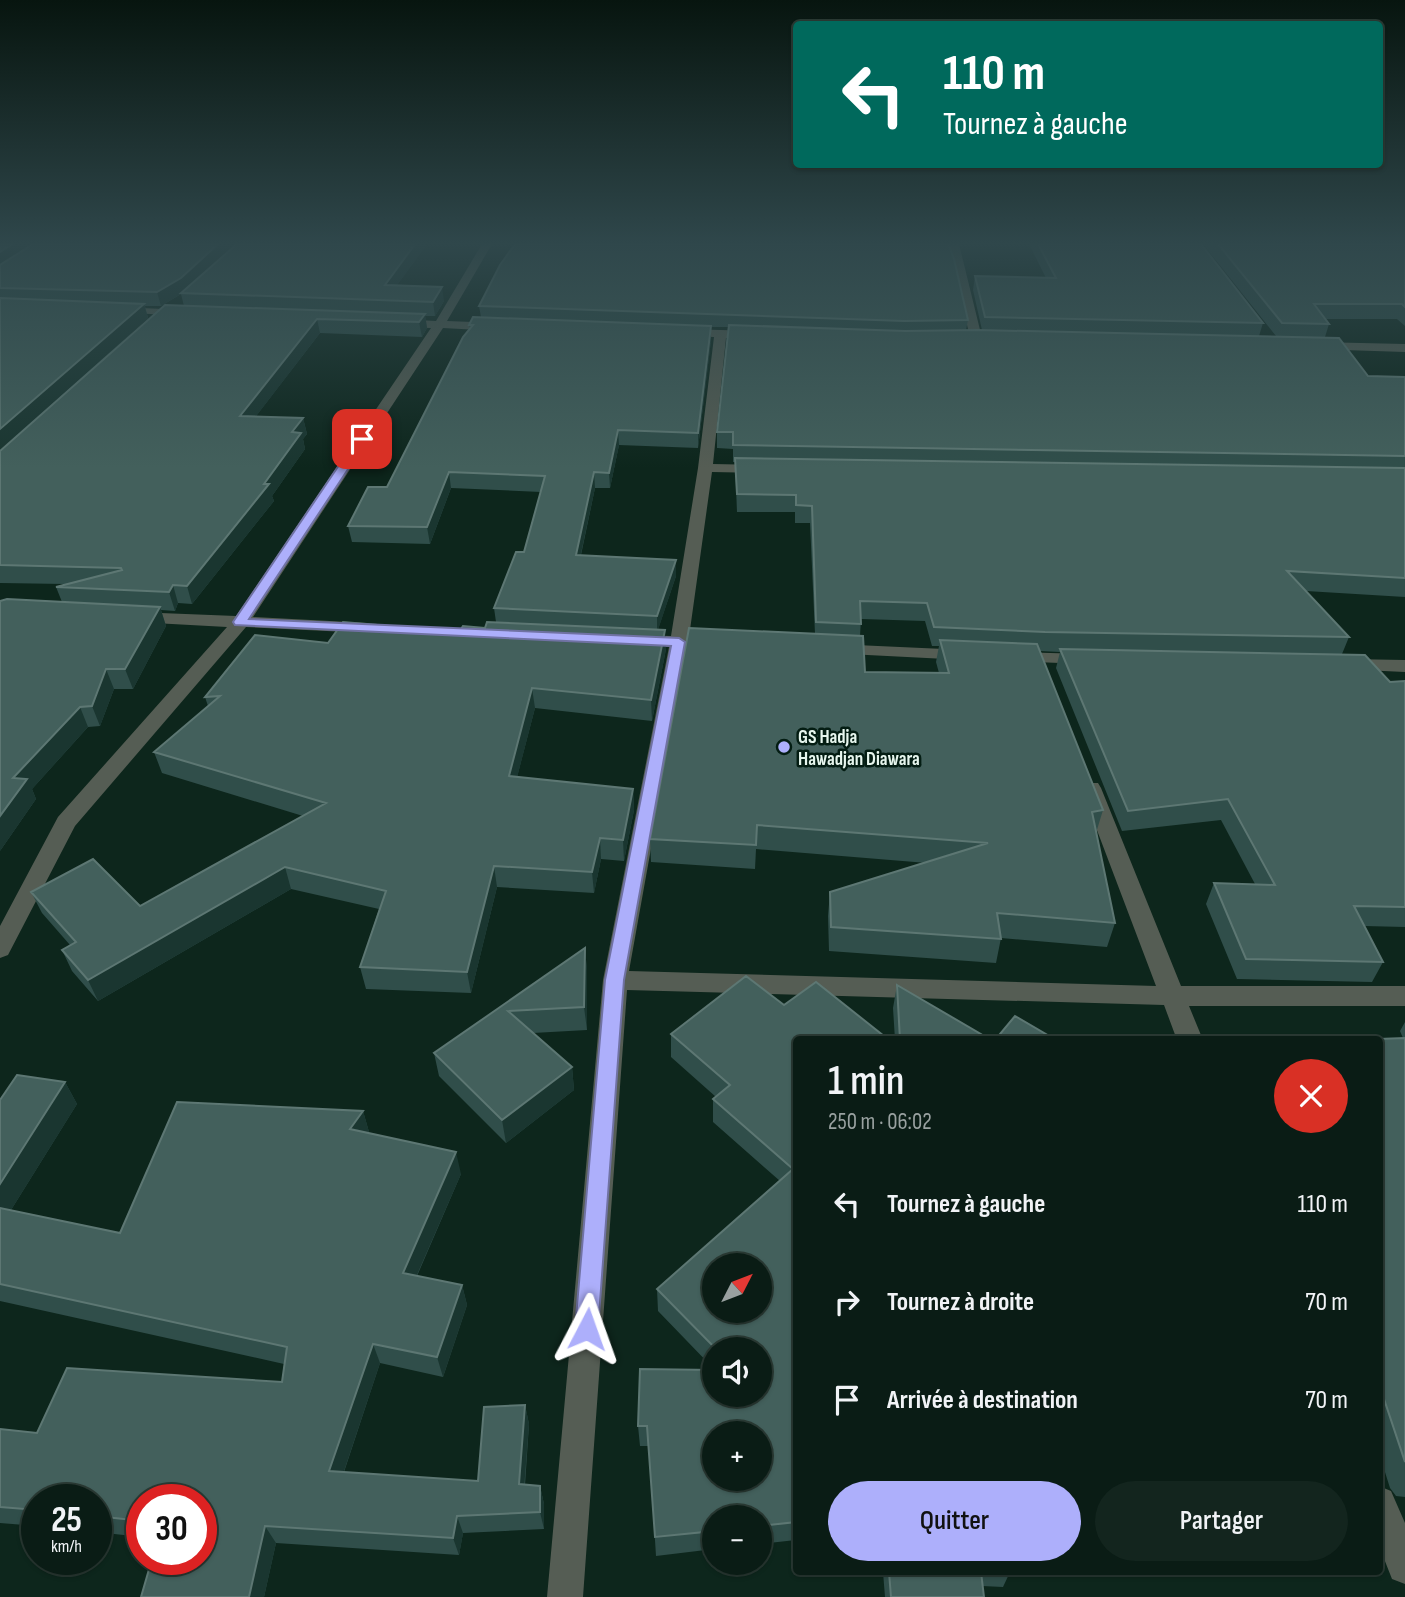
<!DOCTYPE html>
<html lang="fr">
<meta charset="utf-8">
<style>
body{margin:0;font-family:"Sofia Sans Condensed",sans-serif;background:#13251e;color:#f1f3f6;height:100vh;display:flex;flex-direction:column;font-size:26px;white-space:nowrap}
*{box-sizing:border-box;margin:0}
p{font-size:23px;color:#99a1a0}
.icon{flex:none;width:38px;height:38px;fill:none;stroke:currentColor;stroke-width:2;stroke-linecap:round;stroke-linejoin:round}
.map{position:relative;flex:1;overflow:hidden}
.side{position:absolute;left:793px;top:1036px;width:590px;height:539px;display:flex;flex-direction:column;background:#0a1c15;border-radius:7px;box-shadow:0 2px 5px #0004,0 0 0 2px #2a3a34}
.side>*{flex:none}
.hud{position:absolute;left:793px;top:21px;width:590px;height:147px;border-radius:7px;box-shadow:0 2px 5px #0004,0 0 0 2px #2a3a34;background:#00695c;color:#fff;overflow:hidden}
.needle{width:46px;rotate:48deg}
.tools{position:absolute;left:702px;top:1253px;display:grid;gap:14px}
.tools a{display:grid;place-items:center;width:70px;height:70px;border-radius:50%;background:#0a1c15;box-shadow:0 2px 5px #0004,0 0 0 2px #2a3a34;font-size:35px}
.speed{position:absolute;left:21px;top:1484px;display:flex;gap:14px;font-size:35px;font-weight:700;text-align:center}
.speed>*{display:grid;place-content:center;width:91px;height:91px;border-radius:50%;background:#0a1c15;box-shadow:0 2px 5px #0004,0 0 0 2px #2a3a34;line-height:1}
.speed small{font-size:18px;font-weight:400}
.speed .limit{border:10px solid #d22;background:#fff;color:#111}
.pin{position:absolute;display:grid;place-items:center;width:60px;height:60px;color:#fff;margin:-30px;border-radius:14px;box-shadow:0 4px 10px #0006}
.me{position:absolute;width:77px;margin:-38px;rotate:4deg;stroke-linejoin:round;filter:drop-shadow(0 0 5px #0008)}
.turn{display:flex;align-items:center;gap:24px;height:147px;padding:0 35px;font-size:32px}
.turn .icon{width:91px;height:91px;stroke-width:2.5}
.turn b{display:block;font-size:49px;line-height:60px}
.round{display:grid;place-items:center;flex:none;width:74px;height:74px;border-radius:37px;background:#13251e}
.head{display:flex;align-items:center;justify-content:space-between;height:119px;padding:0 35px}
h1{font-size:42px;font-weight:600;line-height:52px}
.primary-button{display:flex;gap:14px;margin-top:auto;padding:14px 35px}
.primary-button a{flex:1;height:80px;border-radius:42px;background:#adaffb;color:#111;font-size:28px;font-weight:600;line-height:80px;text-align:center}
.primary-button a+a{background:#13251e;color:#f1f3f6}
ul{padding:0;list-style:none}
li{display:flex;align-items:center;gap:21px;height:98px;padding:0 35px}
li div{flex:1}
li b{display:block;font-size:26px}
li em{font-style:normal}
.map>svg:first-child{display:block}
.lines{fill:none;stroke-linecap:round;stroke-linejoin:round}
.street{fill:#555d54;fill-rule:evenodd}
.wall{fill:#304e4a;fill-rule:evenodd}
.shaded-wall{fill:#1a3630}
.building{fill:#43605c;stroke:#5d7773;stroke-width:2;fill-rule:evenodd}
.route{fill:#adaffb;stroke:#7072a3;stroke-width:2}
.poi-dot{fill:#adaffb;stroke:#041d13;stroke-width:2.5}
.labels{text-anchor:middle;stroke-width:5;stroke-linejoin:round;paint-order:stroke}
.poi-label{font-size:19px;font-weight:bold;fill:#e7f6ee;stroke:#041d13;text-anchor:start}
</style>
<div class="map">
<svg width="1405" height="1597" viewBox="0 0 1405 1597">
<rect width="100%" height="100%" fill="#0d261c"/>
<g class="lines">
<path class="street" d="M 482,244 L 492,244 L 447,321 L 498,323 L 504,327 L 498,331 L 443,328 L 253,617 L 368,623 L 377,628 L 368,633 L 246,627 L 75,826 L 8,955 L 0,958 L 0,926 L 58,817 L 227,627 L 135,622 L 126,617 L 135,612 L 236,616 L 431,328 L 397,327 L 391,323 L 397,319 L 436,321 Z
M 949,244 L 959,244 L 982,338 L 980,341 L 970,338 Z
M 118,307 L 187,310 L 193,313 L 187,316 L 114,312 L 112,310 Z
M 684,329 L 757,331 L 763,335 L 757,339 L 726,338 L 713,464 L 763,465 L 770,469 L 763,473 L 712,472 L 689,637 L 715,639 L 724,644 L 715,649 L 687,648 L 629,971 L 1156,986 L 1081,788 L 1084,783 L 1098,783 L 1101,788 L 1181,986 L 1405,986 L 1405,1006 L 1189,1006 L 1203,1040 L 1177,1040 L 1164,1005 L 627,990 L 583,1597 L 547,1597 L 603,980 L 669,647 L 638,645 L 629,640 L 638,635 L 671,636 L 698,468 L 714,337 L 680,336 L 680,330 Z
M 1317,342 L 1405,344 L 1405,352 L 1313,349 L 1311,346 Z
M 834,644 L 966,650 L 975,655 L 966,660 L 828,653 L 825,649 Z
M 1016,652 L 1085,654 L 1094,659 L 1085,664 L 1010,661 L 1007,657 Z
M 1348,659 L 1405,660 L 1405,672 L 1341,669 L 1339,665 Z
M 1379,1486 L 1391,1491 L 1405,1523 L 1405,1584 L 1392,1579 L 1379,1546 Z"/>
</g>
<path class="wall" d="M 0,244 L 218,261 L 427,244 L 397,285 L 444,301 L 435,316 L 425,316 L 427,328 L 422,337 L 320,333 L 256,416 L 303,418 L 307,434 L 303,439 L 305,449 L 272,496 L 274,501 L 192,604 L 178,603 L 175,611 L 161,610 L 166,626 L 133,689 L 114,689 L 100,726 L 88,727 L 32,789 L 36,799 L 0,851 L 62,602 L 56,587 L 65,584 L 0,583 ZM 181,294 L 184,306 L 9,444 L 148,318 L 145,306 L 161,306 Z
M 1029,244 L 1202,244 L 1263,323 L 1259,336 L 1276,336 L 1203,244 L 1405,244 L 1405,326 L 1397,319 L 1325,319 L 1329,324 L 1325,337 L 1368,376 L 1405,377 L 1405,597 L 1306,591 L 1349,637 L 1342,654 L 1390,682 L 1405,681 L 1405,927 L 1364,926 L 1383,962 L 1372,982 L 1237,979 L 1206,904 L 1214,883 L 1255,884 L 1221,820 L 1122,831 L 1056,668 L 1060,652 L 1040,651 L 1103,810 L 1096,833 L 1115,923 L 1107,947 L 1001,938 L 996,963 L 829,951 L 828,916 L 830,892 L 927,863 L 756,849 L 755,869 L 651,862 L 650,839 L 815,634 L 810,523 L 795,523 L 795,512 L 737,512 L 735,462 L 733,462 L 733,449 L 717,448 L 717,432 L 728,327 L 711,327 L 711,340 L 698,448 L 619,445 L 610,488 L 595,488 L 581,555 L 676,576 L 658,629 L 666,649 L 652,721 L 535,708 L 517,777 L 633,789 L 634,810 L 624,861 L 601,859 L 594,893 L 497,887 L 471,993 L 366,989 L 360,967 L 379,909 L 291,889 L 98,1001 L 72,971 L 62,950 L 70,945 L 42,913 L 31,892 L 140,906 L 303,816 L 162,773 L 154,752 L 208,706 L 205,697 L 328,643 L 459,632 L 485,628 L 496,622 L 494,608 L 524,552 L 541,492 L 451,488 L 430,544 L 352,542 L 348,526 L 387,487 L 470,329 L 469,325 L 481,317 L 479,306 L 968,320 L 966,330 L 982,330 L 973,290 L 975,276 L 1046,278 ZM 861,619 L 925,621 L 932,646 L 939,646 L 936,662 L 939,673 L 865,672 L 860,636 Z
M 585,948 L 587,971 L 587,1030 L 533,1033 L 572,1067 L 574,1090 L 506,1143 L 439,1076 L 434,1053 Z
M 897,985 L 991,1040 L 895,1040 L 893,1008 Z
M 1405,1022 L 1405,1497 L 1396,1496 L 1390,1488 L 1379,1453 L 1379,1040 L 1403,1038 L 1400,1031 Z
M 671,1034 L 796,1040 L 796,1540 L 760,1544 L 760,1517 L 714,1517 L 714,1549 L 656,1556 L 649,1446 L 640,1446 L 638,1426 L 714,1395 L 760,1349 L 714,1349 L 714,1369 L 658,1311 L 657,1289 L 780,1181 L 713,1122 L 713,1099 L 716,1097 L 671,1057 Z
M 65,1082 L 77,1104 L 11,1210 L 120,1233 L 363,1111 L 369,1132 L 369,1133 L 461,1174 L 417,1276 L 462,1285 L 467,1305 L 443,1377 L 380,1363 L 344,1472 L 478,1481 L 525,1405 L 529,1424 L 525,1485 L 540,1486 L 544,1504 L 544,1529 L 463,1533 L 459,1555 L 276,1543 L 264,1597 L 141,1597 L 201,1559 L 142,1500 L 142,1537 L 96,1532 L 96,1500 L 37,1500 L 37,1526 L 0,1523 L 0,1429 L 37,1433 L 282,1382 L 284,1364 L 0,1301 L 0,1100 Z
M 883,1572 L 1010,1572 L 1003,1587 L 982,1586 L 984,1597 L 885,1597 Z"/>
<path class="shaded-wall" d="M 12,244 L 36,244 L 0,269 L 0,252 Z
M 218,244 L 236,244 L 184,292 L 161,306 L 157,292 Z
M 415,244 L 427,244 L 387,299 L 385,285 Z
M 442,287 L 444,301 L 435,316 L 433,302 Z
M 144,304 L 148,318 L 0,451 L 0,429 Z
M 425,314 L 427,328 L 422,337 L 419,322 Z
M 317,319 L 320,333 L 244,432 L 240,416 Z
M 711,326 L 711,340 L 698,448 L 698,433 Z
M 303,418 L 307,434 L 303,439 L 305,449 L 272,496 L 274,501 L 192,604 L 187,586 L 264,484 L 292,432 Z
M 618,430 L 619,445 L 610,488 L 609,473 Z
M 449,472 L 451,488 L 430,544 L 427,527 Z
M 594,472 L 595,488 L 577,572 L 576,555 Z
M 676,560 L 676,576 L 657,633 L 657,616 Z
M 173,585 L 178,603 L 175,611 L 169,592 Z
M 160,607 L 166,626 L 133,689 L 125,669 Z
M 665,630 L 666,649 L 652,721 L 651,700 Z
M 106,669 L 114,689 L 100,726 L 92,706 Z
M 532,688 L 535,708 L 512,797 L 509,776 Z
M 80,707 L 88,727 L 32,789 L 36,799 L 0,851 L 0,816 L 13,778 Z
M 633,789 L 634,810 L 624,861 L 623,840 Z
M 600,838 L 601,859 L 594,893 L 592,872 Z
M 494,866 L 497,887 L 471,993 L 467,972 Z
M 285,867 L 291,889 L 98,1001 L 88,980 Z
M 585,948 L 587,971 L 587,1030 L 584,1007 Z
M 572,1067 L 574,1090 L 506,1143 L 502,1120 Z
M 65,1082 L 77,1104 L 1,1226 L 0,1224 L 0,1184 Z
M 363,1111 L 369,1132 L 357,1151 L 350,1129 Z
M 456,1152 L 461,1174 L 409,1293 L 403,1273 Z
M 462,1285 L 467,1305 L 443,1377 L 437,1357 Z
M 373,1344 L 380,1363 L 338,1489 L 329,1471 Z
M 525,1405 L 529,1424 L 523,1502 L 519,1484 Z
M 540,1486 L 544,1504 L 544,1529 L 540,1512 Z
M 457,1516 L 463,1533 L 459,1555 L 453,1538 Z
M 265,1526 L 276,1543 L 264,1597 L 249,1597 Z"/>
<path class="building" d="M 0,244 L 12,244 L 0,252 Z
M 33,244 L 218,244 L 181,278 L 157,292 L 0,288 L 0,265 Z
M 237,244 L 415,244 L 385,285 L 442,287 L 433,302 L 181,293 Z
M 515,244 L 948,244 L 954,259 L 968,320 L 904,321 L 479,306 L 500,265 Z
M 1038,244 L 1201,244 L 1263,323 L 985,317 L 975,276 L 1056,278 Z
M 1218,244 L 1405,244 L 1405,307 L 1402,304 L 1314,304 L 1329,324 L 1282,323 Z
M 0,298 L 144,304 L 0,429 Z
M 165,305 L 425,314 L 419,322 L 317,319 L 240,416 L 303,418 L 292,432 L 301,433 L 264,484 L 269,484 L 187,586 L 173,585 L 169,592 L 56,587 L 122,570 L 121,568 L 0,565 L 0,451 Z
M 473,317 L 711,326 L 698,433 L 618,430 L 609,473 L 594,472 L 576,555 L 676,560 L 657,616 L 494,608 L 516,552 L 524,552 L 545,476 L 449,472 L 427,527 L 348,526 L 368,487 L 387,487 L 463,337 L 473,325 L 469,325 Z
M 729,325 L 905,331 L 978,330 L 1339,338 L 1368,376 L 1405,377 L 1405,456 L 733,445 L 733,432 L 717,432 Z
M 735,458 L 1405,468 L 1405,578 L 1287,571 L 1349,637 L 1045,632 L 934,627 L 927,603 L 860,601 L 861,624 L 816,622 L 812,506 L 796,505 L 796,495 L 737,494 Z
M 7,599 L 160,607 L 125,669 L 106,669 L 92,706 L 80,707 L 13,778 L 27,779 L 0,816 L 0,601 Z
M 343,622 L 459,632 L 463,626 L 485,628 L 487,622 L 665,630 L 651,700 L 532,688 L 509,776 L 633,789 L 623,840 L 600,838 L 592,872 L 494,866 L 467,972 L 360,967 L 386,891 L 285,867 L 88,980 L 62,950 L 76,942 L 31,892 L 93,859 L 140,906 L 326,803 L 154,752 L 220,696 L 205,697 L 255,635 L 328,643 Z
M 689,628 L 863,636 L 865,672 L 949,673 L 940,640 L 1037,644 L 1103,810 L 1092,812 L 1115,923 L 997,913 L 1001,939 L 831,927 L 830,892 L 988,843 L 757,825 L 756,845 L 650,839 Z
M 1060,649 L 1365,655 L 1390,682 L 1405,681 L 1405,907 L 1354,906 L 1383,962 L 1246,959 L 1214,883 L 1275,885 L 1228,799 L 1128,811 Z
M 585,948 L 584,1007 L 508,1011 L 572,1067 L 502,1120 L 434,1053 Z
M 746,976 L 784,1005 L 816,982 L 889,1040 L 796,1040 L 796,1522 L 760,1526 L 760,1517 L 714,1517 L 714,1531 L 655,1537 L 647,1426 L 638,1426 L 640,1369 L 714,1370 L 714,1395 L 760,1395 L 760,1349 L 716,1349 L 657,1289 L 793,1169 L 713,1099 L 730,1085 L 671,1034 ZM 714,1265 L 760,1265 L 760,1311 L 714,1311 ZM 714,1433 L 760,1433 L 760,1479 L 714,1479 Z
M 897,985 L 991,1040 L 900,1040 Z
M 1015,1016 L 1056,1040 L 995,1040 Z
M 1405,1038 L 1405,1462 L 1379,1384 L 1379,1040 L 1351,1040 Z
M 17,1075 L 65,1082 L 0,1184 L 0,1100 Z
M 177,1102 L 363,1111 L 350,1129 L 456,1152 L 403,1273 L 462,1285 L 437,1357 L 373,1344 L 329,1471 L 478,1481 L 484,1407 L 525,1405 L 519,1484 L 540,1486 L 540,1512 L 457,1516 L 453,1538 L 265,1526 L 249,1597 L 141,1597 L 152,1559 L 201,1559 L 201,1500 L 142,1500 L 142,1521 L 96,1516 L 96,1500 L 37,1500 L 37,1510 L 0,1507 L 0,1429 L 37,1433 L 67,1368 L 282,1382 L 287,1347 L 0,1284 L 0,1208 L 120,1233 Z
M 889,1572 L 981,1572 L 984,1597 L 891,1597 Z"/>
<linearGradient id="sky" x2="0" y2="1"><stop stop-color="#07150f"/><stop offset="0.52" stop-color="#2f474b"/><stop offset="1" stop-color="#2f474b" stop-opacity="0"/></linearGradient>
<rect width="1405" height="468" fill="url(#sky)"/>
<path class="route" d="M 362,436 L 368,439 L 249,619 L 679,638 L 685,642 L 624,980 L 598,1329 L 595,1337 L 587,1340 L 578,1337 L 575,1329 L 605,980 L 671,646 L 235,625 L 233,622 L 358,437 Z"/>
<circle class="poi-dot" cx="784" cy="747" r="7"/>
<g class="labels">
<g class="poi-label">
<text x="798" y="743">GS Hadja<tspan x="798" dy="22">Hawadjan Diawara</tspan></text>
</g>
</g>
</svg>
<div class="tools">
<a><svg class="needle" viewBox="-14 -14 28 28"><path d="M0-13l5 13h-10z" fill="#e53935"/><path d="M0 13l5-13h-10z" fill="#99a1a0"/></svg></a>
<a><svg class="icon" aria-label="sound" viewBox="0 0 24 24"><path d="M4 9h4l5-4v14l-5-4H4zM17 9q2 3 0 6"/></svg></a>
<a>+</a>
<a>−</a>
</div>
<div class="speed"><div>25<small>km/h</small></div><div class="limit">30</div></div>
<div class="pin" style="left:362px;top:439px;background:#d93025"><svg class="icon" aria-label="arrive" viewBox="0 0 24 24"><path d="M6 21V4h12l-3 4 3 4H6"/></svg></div>
<svg class="me" style="left:587px;top:1329px" viewBox="-20 -20 40 40"><path d="M0-17L14 15 0 8-14 15z" fill="#adaffb" stroke="#fff" stroke-width="4"/></svg>
<div class="hud">
<div class="turn"><svg class="icon" aria-label="left" viewBox="0 0 24 24"><path d="M17 20v-9H6M10 6l-5 5 5 5"/></svg><div><b>110 m</b>Tournez à gauche</div></div>
</div>
<section class="side">
<div class="head"><div><h1>1 min</h1><p>250 m · 06:02</p></div><a class="round" style="background:#d93025;color:#fff"><svg class="icon" aria-label="close" viewBox="0 0 24 24"><path d="M6 6l12 12M18 6L6 18"/></svg></a></div>
<ul>
<li><svg class="icon" aria-label="left" viewBox="0 0 24 24"><path d="M17 20v-9H6M10 6l-5 5 5 5"/></svg><div><b>Tournez à gauche</b></div><em>110 m</em></li>
<li><svg class="icon" aria-label="right" viewBox="0 0 24 24"><path d="M7 20v-9h11M14 6l5 5-5 5"/></svg><div><b>Tournez à droite</b></div><em>70 m</em></li>
<li><svg class="icon" aria-label="arrive" viewBox="0 0 24 24"><path d="M6 21V4h12l-3 4 3 4H6"/></svg><div><b>Arrivée à destination</b></div><em>70 m</em></li>
</ul>
<div class="primary-button"><a>Quitter</a><a>Partager</a></div>
</section>
</div>
